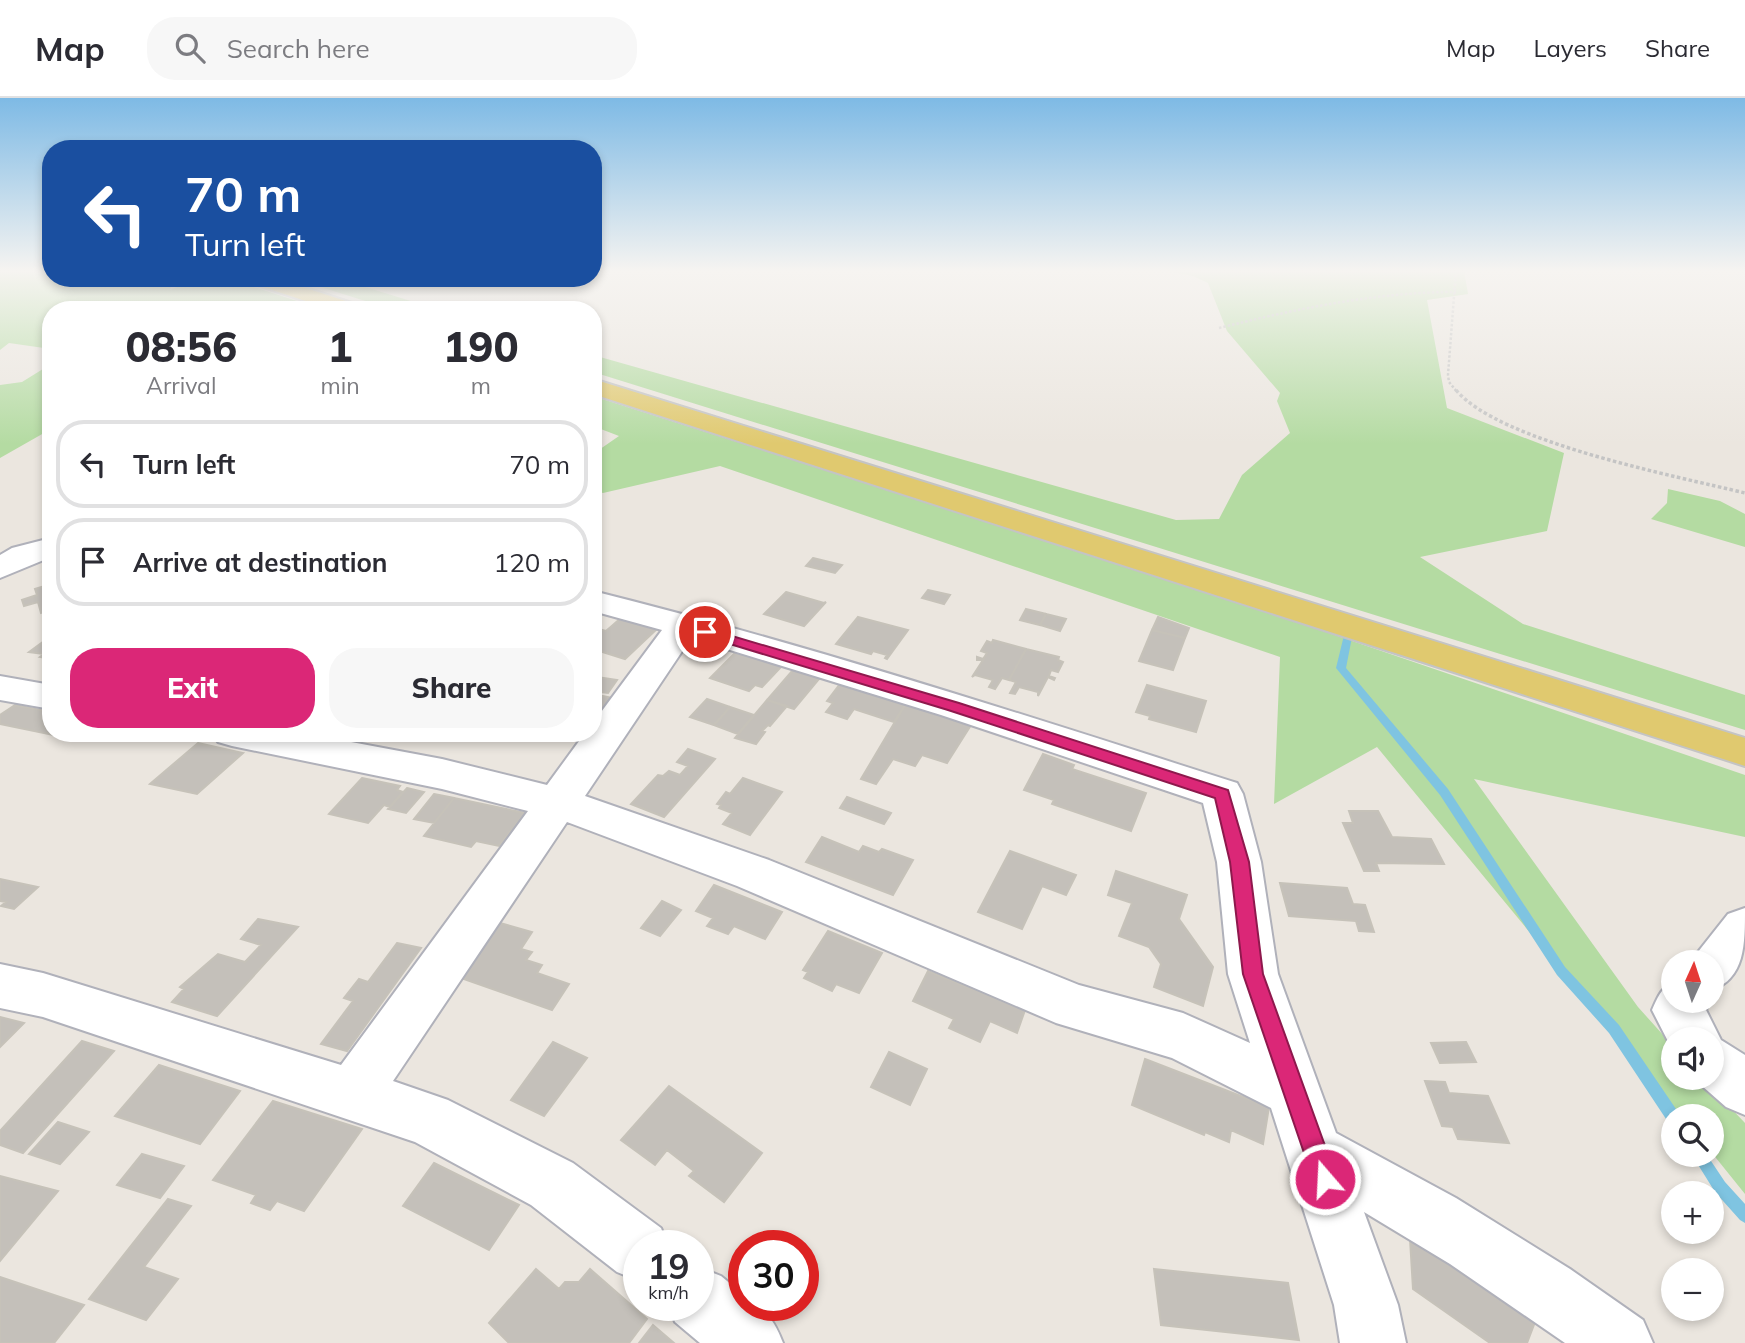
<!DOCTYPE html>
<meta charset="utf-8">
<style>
body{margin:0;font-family:Mulish,sans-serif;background:#f7f7f7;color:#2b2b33;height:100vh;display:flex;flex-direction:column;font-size:26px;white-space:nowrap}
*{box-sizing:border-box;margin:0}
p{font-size:23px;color:#7c7c81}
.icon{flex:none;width:38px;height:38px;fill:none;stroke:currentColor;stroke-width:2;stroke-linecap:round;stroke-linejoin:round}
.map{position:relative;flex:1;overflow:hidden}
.side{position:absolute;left:42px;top:203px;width:560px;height:441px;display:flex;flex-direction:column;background:#fff;border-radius:28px;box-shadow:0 4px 10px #0003}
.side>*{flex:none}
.top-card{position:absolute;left:42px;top:42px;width:560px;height:147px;border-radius:28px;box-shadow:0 4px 10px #0003;background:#1a4fa0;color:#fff;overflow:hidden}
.needle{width:46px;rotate:3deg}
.fabs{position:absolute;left:1661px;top:852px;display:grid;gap:14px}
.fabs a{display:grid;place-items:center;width:63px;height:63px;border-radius:50%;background:#fff;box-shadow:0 4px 10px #0003;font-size:35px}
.speed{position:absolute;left:623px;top:1132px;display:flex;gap:14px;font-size:35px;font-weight:700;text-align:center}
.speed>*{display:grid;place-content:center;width:91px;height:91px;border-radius:50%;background:#fff;box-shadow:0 4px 10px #0003;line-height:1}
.speed small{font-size:18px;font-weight:400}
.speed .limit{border:10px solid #d22;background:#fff;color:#111}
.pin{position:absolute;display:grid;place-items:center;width:60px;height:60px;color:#fff;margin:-30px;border:4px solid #fff;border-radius:50%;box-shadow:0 2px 7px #0007}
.me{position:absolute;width:77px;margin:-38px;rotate:341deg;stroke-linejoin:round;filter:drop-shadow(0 0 5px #0008)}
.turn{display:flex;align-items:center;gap:24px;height:147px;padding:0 28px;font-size:32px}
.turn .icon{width:91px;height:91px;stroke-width:2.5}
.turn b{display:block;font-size:49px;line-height:60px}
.eta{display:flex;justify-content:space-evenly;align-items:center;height:119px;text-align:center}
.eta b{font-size:42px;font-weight:800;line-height:49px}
.cta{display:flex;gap:14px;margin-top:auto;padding:14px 28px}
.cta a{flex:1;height:80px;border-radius:28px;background:#db2777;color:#fff;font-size:28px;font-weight:800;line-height:80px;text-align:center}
.cta a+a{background:#f7f7f7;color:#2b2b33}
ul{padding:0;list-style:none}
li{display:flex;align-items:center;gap:21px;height:88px;margin:0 14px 10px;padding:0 14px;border:4px solid #e1e1e2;border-radius:28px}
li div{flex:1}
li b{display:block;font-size:26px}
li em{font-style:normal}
header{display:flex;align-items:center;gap:42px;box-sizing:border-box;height:98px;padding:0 35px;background:#fff;border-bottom:2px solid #e1e1e2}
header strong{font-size:33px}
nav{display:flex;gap:38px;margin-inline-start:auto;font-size:24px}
.search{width:490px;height:63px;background:#f7f7f7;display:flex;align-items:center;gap:18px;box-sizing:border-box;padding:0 24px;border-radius:28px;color:#7c7c81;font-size:26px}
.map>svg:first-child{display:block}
.green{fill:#b4dba2}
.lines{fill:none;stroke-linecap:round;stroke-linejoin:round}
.stream{fill:#7fc4e1;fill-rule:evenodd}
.building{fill:#c4c0ba;stroke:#c6c2b9;stroke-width:2}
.minor-casing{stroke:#b0b1ba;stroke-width:4}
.major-casing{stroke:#c4c4c4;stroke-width:4}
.path-far1{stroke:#c4c4c4;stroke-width:2.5;stroke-dasharray:2.5 2;stroke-linecap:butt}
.path{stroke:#c4c4c4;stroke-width:3.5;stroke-dasharray:3.5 2.5;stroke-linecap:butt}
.minor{fill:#fff;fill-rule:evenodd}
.major{fill:#e0c96f;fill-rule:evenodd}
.route{fill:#db2777;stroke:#8e194d;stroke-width:2}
</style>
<header>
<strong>Map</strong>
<div class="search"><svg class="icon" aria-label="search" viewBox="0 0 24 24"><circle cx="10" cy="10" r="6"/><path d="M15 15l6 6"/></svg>Search here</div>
<nav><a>Map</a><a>Layers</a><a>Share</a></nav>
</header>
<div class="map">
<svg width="1745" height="1245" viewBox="0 0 1745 1245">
<rect width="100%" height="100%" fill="#ebe6df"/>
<path class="green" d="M 0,172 L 51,172 L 51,180 L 165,180 L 172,186 L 170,192 L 184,186 L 169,180 L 226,180 L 325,212 L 51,212 L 51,251 L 9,245 L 0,252 Z
M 1163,172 L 1464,172 L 1468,196 L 1427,202 L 1447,310 L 1564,355 L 1547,433 L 1420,459 L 1523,526 L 1745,597 L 1745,632 L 593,274 L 593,257 L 1176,422 L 1219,421 L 1242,377 L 1290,335 L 1277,303 L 1280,295 L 1227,233 L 1208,185 L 1193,178 Z
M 292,180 L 336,180 L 440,212 L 394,212 Z
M 51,266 L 51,331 L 0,360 L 0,287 L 22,284 Z
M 593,298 L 1232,502 L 1745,677 L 1745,739 L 1474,681 L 1638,909 L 1673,948 L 1673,980 L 1702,980 L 1745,1025 L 1745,1096 L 1712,1055 L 1712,1018 L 1681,1018 L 1377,649 L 1274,706 L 1280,559 L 720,368 L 603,395 L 593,392 L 593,356 L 619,338 L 593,328 Z
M 1668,391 L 1720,403 L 1745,416 L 1745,449 L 1651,421 L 1667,405 Z"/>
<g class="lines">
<path class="stream" d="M 1350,526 L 1354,529 L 1346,570 L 1448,691 L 1565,869 L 1619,927 L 1678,1014 L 1680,1018 L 1673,1018 L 1673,1026 L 1668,1024 L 1609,935 L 1557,877 L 1440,697 L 1336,570 L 1346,529 Z
M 1692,1057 L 1707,1057 L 1725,1084 L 1745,1106 L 1745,1125 L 1740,1122 L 1715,1094 Z"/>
</g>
<path class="building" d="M 813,460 L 842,467 L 835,475 L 806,468 Z
M 51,486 L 51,511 L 41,515 L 38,504 L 24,508 L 22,502 L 37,497 L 35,491 Z
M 928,492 L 950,497 L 944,506 L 922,500 Z
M 786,494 L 824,505 L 826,504 L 804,528 L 764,516 Z
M 1026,511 L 1046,516 L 1040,527 L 1020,522 Z
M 1046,516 L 1066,521 L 1060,533 L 1040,527 Z
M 622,519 L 658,530 L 625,561 L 593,551 L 593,536 L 599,531 L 606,533 Z
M 858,519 L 908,532 L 887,561 L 885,560 L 887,557 L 873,553 L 871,556 L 836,546 Z
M 1158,519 L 1189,530 L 1185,540 L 1152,532 Z
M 1152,532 L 1185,540 L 1173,572 L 1139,563 Z
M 51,538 L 51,561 L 40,559 L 44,556 L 29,554 Z
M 993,542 L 1026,551 L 1009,582 L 1002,580 L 995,591 L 989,589 L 993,582 L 975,577 L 972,579 L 983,562 L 977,562 L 977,559 L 983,561 L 987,555 L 981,553 L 987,543 L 992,545 Z
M 1026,551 L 1059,559 L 1058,562 L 1063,564 L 1058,574 L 1051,572 L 1049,578 L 1055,580 L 1054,582 L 1048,579 L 1038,598 L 1038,594 L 1019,589 L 1015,596 L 1010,595 L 1016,584 L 1009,582 Z
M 736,554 L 781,569 L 762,589 L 755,587 L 749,593 L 710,580 Z
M 793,572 L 819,581 L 794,611 L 767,602 Z
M 597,579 L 617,582 L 608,595 L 593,593 L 593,584 Z
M 840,586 L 905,607 L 894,624 L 854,611 L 847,621 L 826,614 L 833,605 L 827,603 Z
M 1147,587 L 1206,603 L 1196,634 L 1149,621 L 1150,618 L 1136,614 Z
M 593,596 L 612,600 L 599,617 L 593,616 Z
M 707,601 L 730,609 L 714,627 L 690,619 Z
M 767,602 L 787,608 L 770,628 L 768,627 L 762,633 L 765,634 L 756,646 L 735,640 Z
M 15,607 L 51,614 L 51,635 L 61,635 L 58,638 L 0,626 L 0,617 Z
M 905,607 L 971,627 L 947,665 L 922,657 L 915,668 L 893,661 L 876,686 L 861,681 Z
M 730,609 L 754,617 L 738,636 L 714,627 Z
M 198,645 L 243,655 L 197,696 L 150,686 Z
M 688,651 L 715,661 L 664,719 L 631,706 L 658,677 L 663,678 L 669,673 L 680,677 L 688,668 L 677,664 Z
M 1043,656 L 1074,667 L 1072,671 L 1146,695 L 1131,733 L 1052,706 L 1054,702 L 1024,692 Z
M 362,680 L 400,688 L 397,692 L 403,694 L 390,709 L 384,707 L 368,725 L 329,716 Z
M 743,680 L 782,694 L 750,737 L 723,726 L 732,715 L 719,710 L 721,707 L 717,706 L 726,694 L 730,696 Z
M 407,690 L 424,694 L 406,715 L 388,711 Z
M 434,696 L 454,700 L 434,725 L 414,721 Z
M 847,699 L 891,715 L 884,726 L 840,710 Z
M 454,700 L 525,715 L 499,748 L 476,743 L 471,749 L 424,738 Z
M 1349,713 L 1378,713 L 1392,739 L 1431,741 L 1444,766 L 1376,765 L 1379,773 L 1364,773 L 1343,725 L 1353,725 Z
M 822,739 L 859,754 L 863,748 L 879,754 L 882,751 L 913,762 L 893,797 L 806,764 Z
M 1010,753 L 1076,777 L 1066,797 L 1042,788 L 1022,831 L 978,814 Z
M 1116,773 L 1187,797 L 1179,821 L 1213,869 L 1203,908 L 1154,889 L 1161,866 L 1149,849 L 1119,838 L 1132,805 L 1108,797 Z
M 0,781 L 38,789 L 14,811 L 1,808 L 6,804 L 0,803 Z
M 1280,785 L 1347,790 L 1353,806 L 1365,807 L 1374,834 L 1359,833 L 1356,823 L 1289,818 Z
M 714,787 L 782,814 L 765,841 L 734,828 L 728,836 L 707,828 L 713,820 L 696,813 Z
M 662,803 L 681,812 L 660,838 L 641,830 Z
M 258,821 L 298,829 L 217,918 L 172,904 L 184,891 L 180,889 L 218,856 L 245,864 L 261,847 L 241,841 Z
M 500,825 L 532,834 L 521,851 L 532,854 L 526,862 L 542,867 L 537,875 L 569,886 L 552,912 L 461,880 Z
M 828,833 L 882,855 L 859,895 L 836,886 L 832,893 L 804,880 L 808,874 L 803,872 Z
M 397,845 L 421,850 L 347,953 L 321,946 L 353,903 L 344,900 L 359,881 L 368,884 Z
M 928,873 L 1025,912 L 1017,935 L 990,923 L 980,944 L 949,930 L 954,921 L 913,903 Z
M 0,919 L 24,925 L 0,949 Z
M 82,943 L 114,953 L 23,1055 L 0,1047 L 0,1033 Z
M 553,944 L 587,960 L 544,1018 L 511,1002 Z
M 1466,944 L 1476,964 L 1440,965 L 1431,945 Z
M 889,954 L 927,971 L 910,1007 L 871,989 Z
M 1145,961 L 1269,1009 L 1263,1046 L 1231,1032 L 1229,1044 L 1205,1034 L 1204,1037 L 1132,1007 Z
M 159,967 L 240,993 L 200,1046 L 115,1018 Z
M 1425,983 L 1445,984 L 1449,995 L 1488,998 L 1509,1045 L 1458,1041 L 1453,1029 L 1442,1028 Z
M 669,988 L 762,1055 L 724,1104 L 689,1078 L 694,1073 L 667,1052 L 655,1067 L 621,1042 Z
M 273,1003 L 362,1031 L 304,1113 L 277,1103 L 270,1112 L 251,1105 L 256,1097 L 213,1082 Z
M 58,1024 L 89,1034 L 60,1066 L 29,1056 Z
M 142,1056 L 184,1068 L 160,1100 L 117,1087 Z
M 434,1065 L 519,1107 L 489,1152 L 403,1108 Z
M 0,1078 L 58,1093 L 0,1163 Z
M 168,1101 L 191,1108 L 144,1169 L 178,1181 L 146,1222 L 89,1201 Z
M 1409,1124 L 1538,1216 L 1527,1245 L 1490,1245 L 1413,1191 Z
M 536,1171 L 559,1191 L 565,1184 L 579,1184 L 590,1171 L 647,1221 L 629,1245 L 509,1245 L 489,1225 Z
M 1154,1171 L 1288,1185 L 1299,1242 L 1161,1227 Z
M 0,1179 L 84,1207 L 54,1245 L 0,1245 Z
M 653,1227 L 674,1245 L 639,1245 Z"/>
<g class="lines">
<g class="minor-casing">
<path id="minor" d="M 51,440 L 51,459 L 0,480 L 0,457 L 12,450 Z
M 593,493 C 810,547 1024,617 1237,685 L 1243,696 L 1261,764 L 1278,876 L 1336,1035 L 1456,1100 L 1570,1171 L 1643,1222 L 1653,1245 L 1565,1245 L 1450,1166 L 1364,1114 L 1398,1207 L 1406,1245 L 1340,1245 L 1334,1207 L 1271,1010 L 1172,960 L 1056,925 L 737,788 L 567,724 L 393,983 L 448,1002 L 573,1065 L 661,1130 L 668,1148 L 639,1148 L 639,1183 L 617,1174 L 531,1107 L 415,1044 L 43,919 L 0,910 L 0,866 L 43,875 L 341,967 L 528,713 L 442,691 L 232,648 L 218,644 L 213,635 L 303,635 L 442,661 L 547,687 L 585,635 L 593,635 L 593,625 L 662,532 L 593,513 ZM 691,540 L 941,617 L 1203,705 L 1217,764 L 1228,876 L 1250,945 L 1183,915 L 1079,887 L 769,762 L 585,698 Z
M 0,578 L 51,587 L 51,611 L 0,602 Z
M 1745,810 C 1745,847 1745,880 1712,892 L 1712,864 L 1690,864 L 1728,816 Z
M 1673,885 L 1673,903 L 1710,903 L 1706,912 L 1721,942 L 1745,957 L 1745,1017 L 1726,1009 L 1693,980 L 1712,980 L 1712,942 L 1673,942 L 1673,953 L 1652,912 C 1657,901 1661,889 1673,885 Z
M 698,1169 L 721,1178 L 744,1197 L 744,1208 C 767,1208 775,1225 783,1245 L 700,1245 L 675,1224 L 669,1208 L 698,1208 Z"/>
</g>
<g class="major-casing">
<path id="major" d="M 246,180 L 275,180 L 361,208 L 364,212 L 333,212 L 248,184 Z
M 593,281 L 1745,640 L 1745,668 L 593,296 Z"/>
</g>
<path class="path-far1" d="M 1456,172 L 1448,277 L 1449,284 L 1457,294
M 1219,230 C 1296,211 1376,194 1456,194"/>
<path class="path" d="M 1456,292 C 1499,344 1676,378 1745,395"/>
<use href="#minor" class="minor"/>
<use href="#major" class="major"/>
</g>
<linearGradient id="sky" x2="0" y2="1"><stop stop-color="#7ebae5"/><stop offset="0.5" stop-color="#f6f4f1"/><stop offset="1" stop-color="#f6f4f1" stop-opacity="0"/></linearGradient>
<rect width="1745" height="346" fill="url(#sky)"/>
<path class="route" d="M 705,530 L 959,605 L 1228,692 L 1249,764 L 1263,876 L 1337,1081 L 1334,1090 L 1325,1093 L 1316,1090 L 1243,876 L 1230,764 L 1215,700 L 948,612 L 700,537 L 698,534 Z"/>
</svg>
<div class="fabs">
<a><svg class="needle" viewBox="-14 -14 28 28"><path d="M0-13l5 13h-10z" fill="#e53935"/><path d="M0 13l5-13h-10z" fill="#7c7c81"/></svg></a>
<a><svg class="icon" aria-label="sound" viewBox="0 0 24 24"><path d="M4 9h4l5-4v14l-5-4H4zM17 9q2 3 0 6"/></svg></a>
<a><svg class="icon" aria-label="search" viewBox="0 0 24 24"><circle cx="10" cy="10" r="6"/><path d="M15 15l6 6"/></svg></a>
<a>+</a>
<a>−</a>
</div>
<div class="speed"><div>19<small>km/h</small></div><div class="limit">30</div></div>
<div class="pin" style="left:705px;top:534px;background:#d93025"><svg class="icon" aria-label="arrive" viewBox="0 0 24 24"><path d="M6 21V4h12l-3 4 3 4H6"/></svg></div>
<svg class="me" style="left:1325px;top:1081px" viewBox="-20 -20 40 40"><circle r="17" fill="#db2777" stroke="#fff" stroke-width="3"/><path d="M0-11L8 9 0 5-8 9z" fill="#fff"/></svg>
<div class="top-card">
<div class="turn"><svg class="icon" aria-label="left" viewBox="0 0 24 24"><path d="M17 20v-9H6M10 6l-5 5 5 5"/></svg><div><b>70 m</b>Turn left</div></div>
</div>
<section class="side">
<div class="eta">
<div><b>08:56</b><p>Arrival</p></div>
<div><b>1</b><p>min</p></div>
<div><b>190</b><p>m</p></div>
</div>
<ul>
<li><svg class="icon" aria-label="left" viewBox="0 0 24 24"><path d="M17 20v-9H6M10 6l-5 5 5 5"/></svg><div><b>Turn left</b></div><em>70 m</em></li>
<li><svg class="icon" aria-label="arrive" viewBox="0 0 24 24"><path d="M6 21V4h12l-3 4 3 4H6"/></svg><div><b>Arrive at destination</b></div><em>120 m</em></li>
</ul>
<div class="cta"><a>Exit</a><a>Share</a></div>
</section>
</div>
